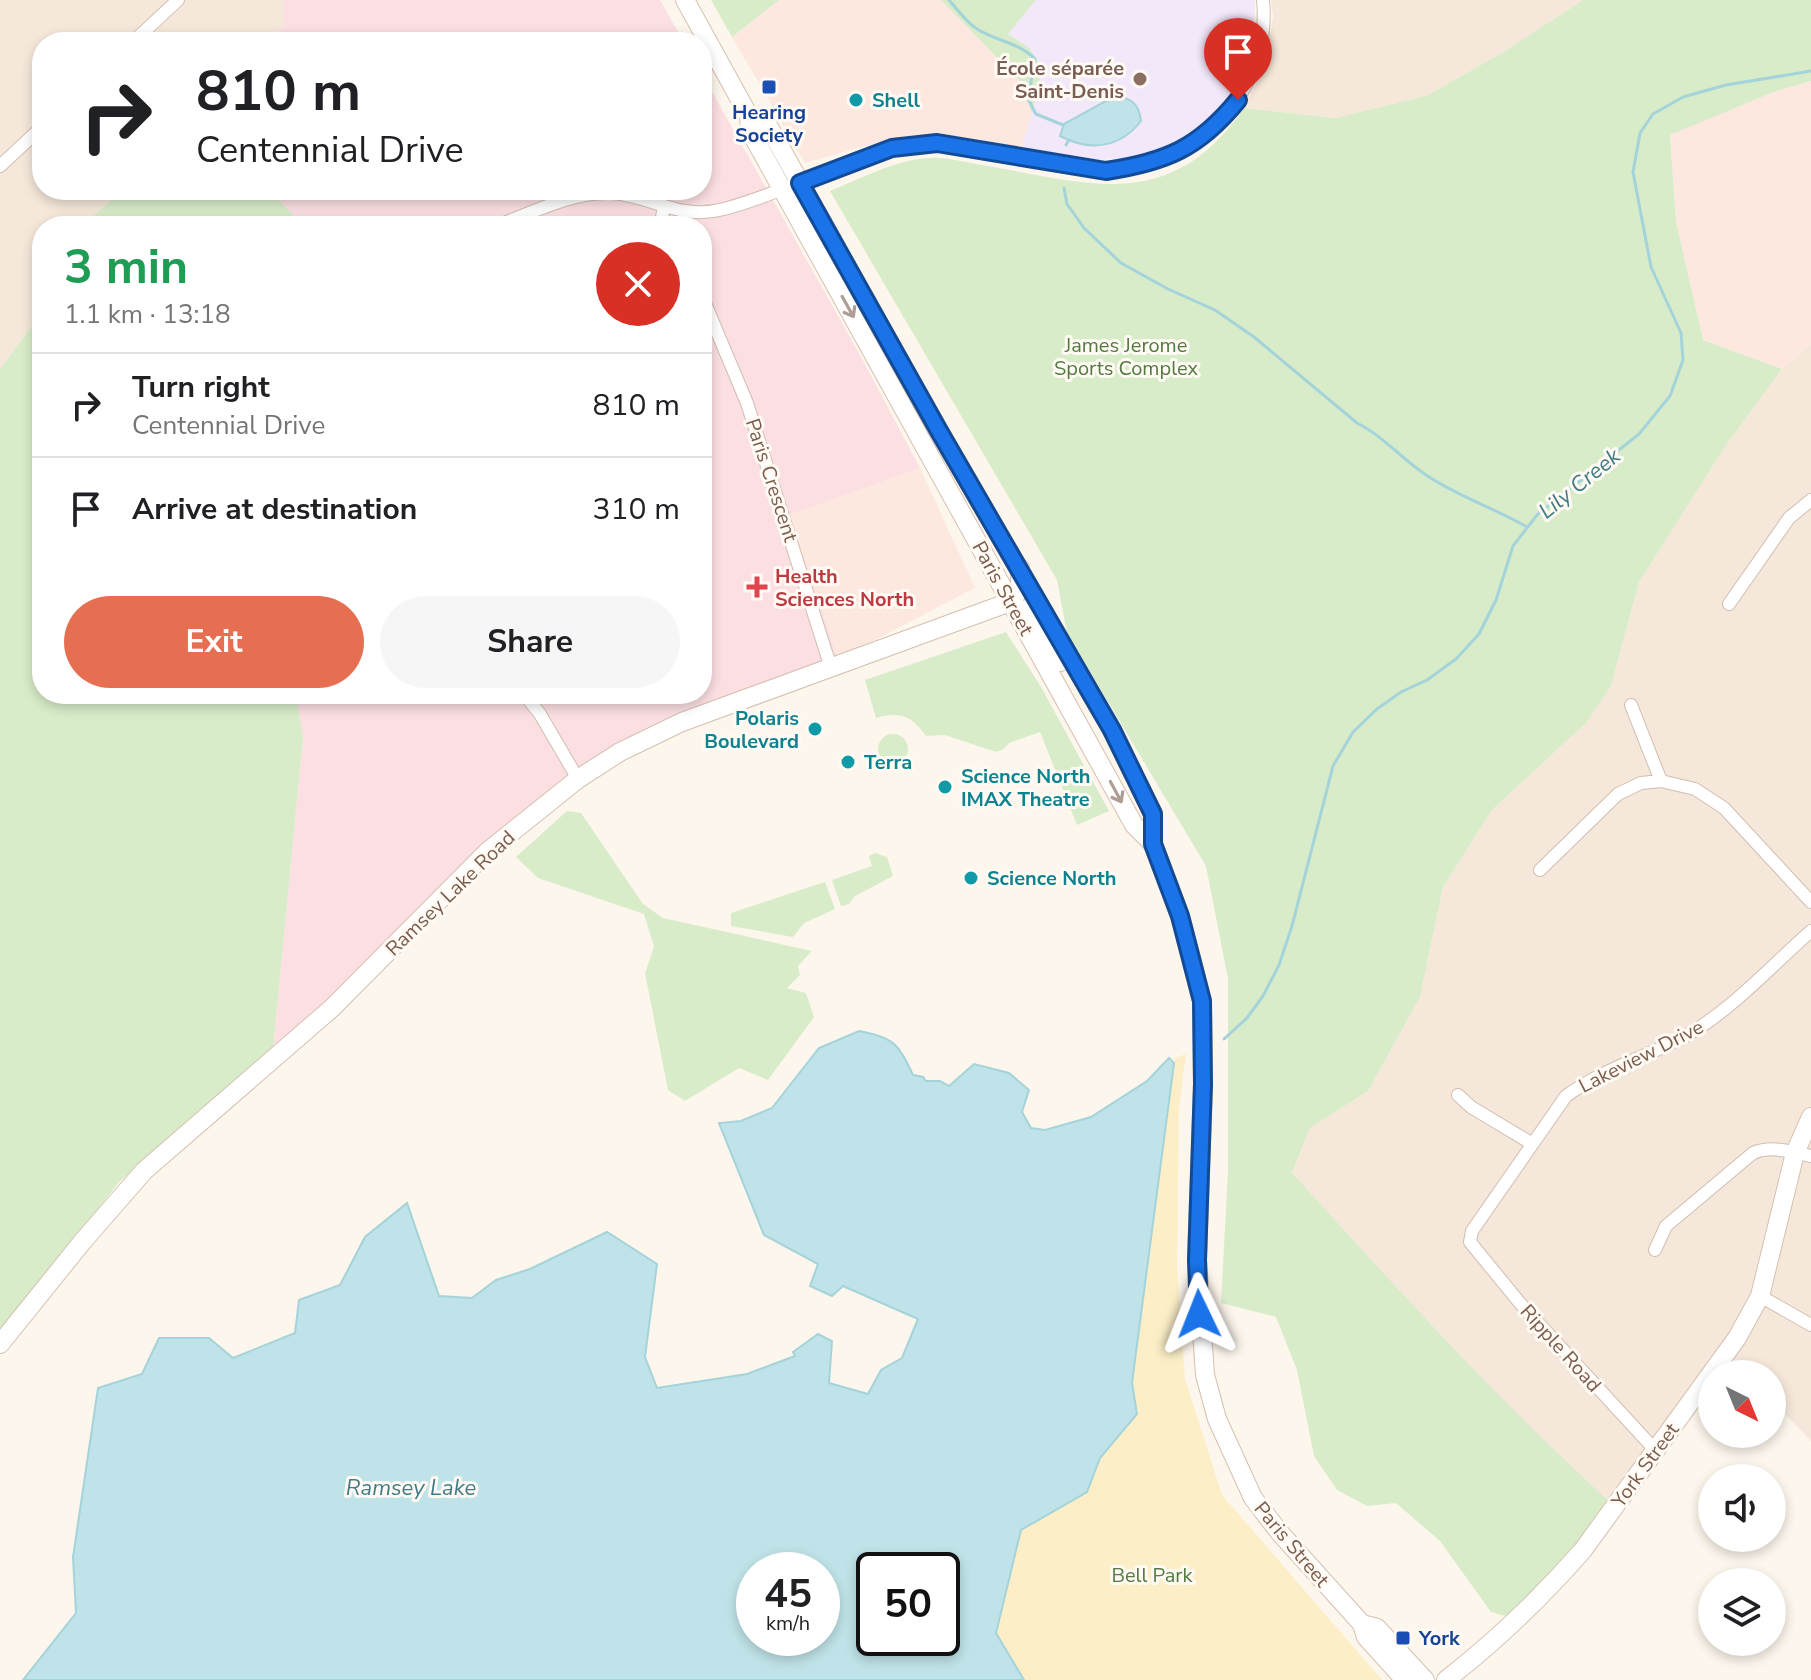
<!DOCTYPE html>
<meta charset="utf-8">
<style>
body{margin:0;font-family:"Nunito Sans",sans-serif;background:#f6f6f6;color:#202124;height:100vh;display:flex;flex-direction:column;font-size:30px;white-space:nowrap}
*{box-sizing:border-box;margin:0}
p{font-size:26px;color:#757577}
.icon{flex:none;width:44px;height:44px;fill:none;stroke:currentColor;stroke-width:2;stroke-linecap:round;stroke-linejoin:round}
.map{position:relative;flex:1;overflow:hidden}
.side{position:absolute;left:32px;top:216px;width:680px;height:488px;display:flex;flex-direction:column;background:#fff;border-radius:32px;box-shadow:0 4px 12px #0003}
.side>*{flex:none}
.banner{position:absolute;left:32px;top:32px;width:680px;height:168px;border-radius:32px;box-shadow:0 4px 12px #0003;background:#fff;color:#202124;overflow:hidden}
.needle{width:52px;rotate:137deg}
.fabs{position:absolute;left:1698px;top:1360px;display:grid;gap:16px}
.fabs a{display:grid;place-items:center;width:88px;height:88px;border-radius:50%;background:#fff;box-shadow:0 4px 12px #0003;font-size:40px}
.speed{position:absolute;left:736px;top:1552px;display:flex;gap:16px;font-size:40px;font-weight:700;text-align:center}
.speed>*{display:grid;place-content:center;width:104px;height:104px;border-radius:50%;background:#fff;box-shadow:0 4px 12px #0003;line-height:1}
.speed small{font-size:20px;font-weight:400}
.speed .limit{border:4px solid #111;border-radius:12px;background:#fff;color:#111}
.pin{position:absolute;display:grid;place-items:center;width:68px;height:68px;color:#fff;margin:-82px -34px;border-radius:50% 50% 50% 0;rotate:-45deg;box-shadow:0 0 8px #0007}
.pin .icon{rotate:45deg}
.me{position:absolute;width:88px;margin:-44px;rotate:358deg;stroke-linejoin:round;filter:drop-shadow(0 0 6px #0008)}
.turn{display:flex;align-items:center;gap:28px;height:168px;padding:0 32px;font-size:36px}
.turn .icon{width:104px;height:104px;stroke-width:2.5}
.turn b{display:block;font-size:56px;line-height:68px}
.round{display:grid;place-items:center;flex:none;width:84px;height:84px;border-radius:42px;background:#f6f6f6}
.overview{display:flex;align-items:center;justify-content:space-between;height:136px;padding:0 32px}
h1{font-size:48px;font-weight:700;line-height:60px;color:#1e9e55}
.button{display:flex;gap:16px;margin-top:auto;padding:16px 32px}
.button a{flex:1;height:92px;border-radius:48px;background:#e76f51;color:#fff;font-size:32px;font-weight:700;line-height:92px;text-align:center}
.button a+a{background:#f6f6f6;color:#202124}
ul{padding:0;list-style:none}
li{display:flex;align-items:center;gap:24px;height:104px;padding:0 32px;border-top:2px solid #e0e0e0}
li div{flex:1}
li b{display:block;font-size:30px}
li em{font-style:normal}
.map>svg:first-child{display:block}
.residential{fill:#f5e8da}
.commercial{fill:#fde8e0}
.education{fill:#f3e8fa}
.medical{fill:#fbdfe3}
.green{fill:#d8ecc9}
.sand{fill:#fcefc7}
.water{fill:#bfe3e8;stroke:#a5d3da;stroke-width:2;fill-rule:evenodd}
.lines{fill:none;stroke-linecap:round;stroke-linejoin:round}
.stream{stroke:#a5d3da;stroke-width:3}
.street-casing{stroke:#d1beb0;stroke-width:14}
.secondary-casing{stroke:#d6c0b0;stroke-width:20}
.street{stroke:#fff;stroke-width:12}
.secondary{stroke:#fff;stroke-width:18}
.oneway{stroke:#af9d94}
.route-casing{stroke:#114b97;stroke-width:20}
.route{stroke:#1a73e8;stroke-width:14}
.education-dot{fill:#8d6e63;stroke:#fffaf3;stroke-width:3}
.transit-dot{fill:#1a4fb4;stroke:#fffaf3;stroke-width:3}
.culture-dot{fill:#0f9aa8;stroke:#fffaf3;stroke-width:3}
.health-dot{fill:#e0444e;stroke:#fffaf3;stroke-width:3}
.labels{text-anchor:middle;stroke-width:6;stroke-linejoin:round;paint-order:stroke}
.education-label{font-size:20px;font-weight:bold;fill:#785e54;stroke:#fffaf3;text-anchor:end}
.culture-label{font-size:20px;font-weight:bold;fill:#0d838f;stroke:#fffaf3;text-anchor:start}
.transit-label{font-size:20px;font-weight:bold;fill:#164399;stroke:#fffaf3}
.park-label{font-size:20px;fill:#537a41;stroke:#fffaf3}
.street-label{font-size:20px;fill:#7a5c4d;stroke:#fffaf3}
.health-label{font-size:20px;font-weight:bold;fill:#be3a42;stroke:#fffaf3;text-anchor:start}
.water-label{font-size:22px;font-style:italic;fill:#437c86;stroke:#fffaf3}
</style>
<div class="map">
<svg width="1811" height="1680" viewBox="0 0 1811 1680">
<rect width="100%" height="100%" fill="#fdf6ec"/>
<path class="residential" d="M 0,0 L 284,0 L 284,25 L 272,42 L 42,42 L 42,190 L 123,190 L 94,215 L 89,226 L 42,226 L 42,312 L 0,369 Z
M 1271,0 L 1583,0 L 1502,53 L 1426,96 L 1335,118 L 1244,108 L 1266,65 L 1273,16 Z
M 1811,344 L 1811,1441 L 1772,1400 L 1772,1374 L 1747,1374 L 1726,1352 L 1615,1506 L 1553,1451 L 1443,1339 L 1292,1174 L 1310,1128 L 1368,1091 L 1420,997 L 1443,887 L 1492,810 L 1586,723 L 1611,686 L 1639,582 L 1726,445 L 1782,369 Z"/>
<path class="commercial" d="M 779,0 L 941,0 L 1022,83 L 1032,114 L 1022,147 L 936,135 L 865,146 L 805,163 L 732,37 Z
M 1811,81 L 1811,344 L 1782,369 L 1703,340 L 1676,221 L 1670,134 L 1776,91 Z
M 920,468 L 975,588 L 838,659 L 788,515 Z"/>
<path class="education" d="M 1036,0 L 1255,0 L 1255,12 L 1247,66 L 1234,90 L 1214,117 L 1191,136 L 1163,150 L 1131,158 L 1098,160 L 1022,147 L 1035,101 L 1008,34 Z"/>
<path class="medical" d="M 284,0 L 660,0 L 684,42 L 272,42 L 284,25 Z
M 702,74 L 860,355 L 920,468 L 789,515 L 838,659 L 679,717 L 486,850 L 273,1050 L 303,739 L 296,694 L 702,694 L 702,226 L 303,226 L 270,190 L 702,190 Z"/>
<path class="green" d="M 711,0 L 779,0 L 732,37 Z
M 941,0 L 1036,0 L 1008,34 L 1029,48 L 1042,68 L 1032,114 L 1022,83 Z
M 1583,0 L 1811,0 L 1811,81 L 1776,91 L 1670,135 L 1676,221 L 1703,340 L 1782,369 L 1726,445 L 1639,582 L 1611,686 L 1586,723 L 1492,810 L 1443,887 L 1420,997 L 1368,1091 L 1310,1128 L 1292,1173 C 1397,1288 1499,1403 1615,1506 L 1517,1619 L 1491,1612 L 1440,1541 L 1396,1503 L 1367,1506 L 1337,1490 L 1314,1456 L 1297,1370 L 1276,1317 L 1221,1303 L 1228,1171 L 1228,979 L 1206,866 L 1067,633 L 1057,580 L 830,191 C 862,178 905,155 940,158 C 956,159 972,164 988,166 C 1094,185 1172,212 1244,108 L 1335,118 L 1426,96 L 1502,53 Z
M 123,190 L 270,190 L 303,226 L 89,226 L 94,215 Z
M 42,312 L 42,694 L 296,694 L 303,738 L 273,1050 L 120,1181 L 0,1331 L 0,369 Z
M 1006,632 L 1041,687 L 1109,811 L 1077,825 L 1040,732 L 1009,743 L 1004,749 L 996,752 L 945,735 L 926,736 C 912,716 900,711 876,718 L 865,680 Z
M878 749a15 15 0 1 1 30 0a15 15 0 1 1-30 0Z
M 567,811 L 581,813 L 643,904 L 663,918 L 812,951 L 798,966 L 800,975 L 787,988 L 806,993 L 814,1017 L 768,1080 L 739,1068 L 685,1101 L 668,1090 L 645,973 L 654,947 L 644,914 L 538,878 L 516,857 Z
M 875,853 L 887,857 L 893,876 L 855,896 L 849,904 L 841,906 L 832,880 L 872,866 L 869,856 Z
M 825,882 L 835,909 L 804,923 L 793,937 L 731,926 L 731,913 Z"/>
<path class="sand" d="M 1186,1054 L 1179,1108 L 1177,1267 L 1185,1379 L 1222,1495 L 1382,1680 L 1024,1680 L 996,1633 L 1021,1530 L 1087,1492 L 1100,1458 L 1137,1414 L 1132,1383 L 1175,1058 Z"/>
<path class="water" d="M 1113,97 C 1131,97 1139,103 1141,121 C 1120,148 1090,152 1060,136 L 1064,124 Z
M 859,1031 C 893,1037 899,1044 913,1075 L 923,1077 L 926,1081 L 940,1081 L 949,1086 L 974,1064 L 1009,1073 L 1029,1090 L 1022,1112 L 1031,1128 L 1045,1130 L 1091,1117 L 1147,1081 L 1169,1058 L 1174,1063 L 1132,1383 L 1137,1414 L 1100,1458 L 1087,1492 L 1021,1530 L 996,1633 L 1024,1680 L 23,1680 L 76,1613 L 73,1557 L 98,1388 L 142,1374 L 159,1338 L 209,1338 L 233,1358 L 295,1333 L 299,1300 L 340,1285 L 365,1237 L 407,1203 L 439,1296 L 472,1298 L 496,1280 L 530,1269 L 607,1232 L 657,1264 L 645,1357 L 657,1388 L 747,1374 L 795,1356 L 793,1352 L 818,1334 L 832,1341 L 829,1383 L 868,1394 L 881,1370 L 902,1358 L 918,1319 L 843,1286 L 832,1296 L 810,1286 L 818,1264 L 764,1235 L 719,1123 L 741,1121 L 772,1108 L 819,1048 ZM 754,1570 L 822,1570 L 822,1638 L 754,1638 ZM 874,1570 L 942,1570 L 942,1638 L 874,1638 Z"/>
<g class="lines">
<path class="stream" d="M 949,0 C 957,9 966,22 977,29 C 996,41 1020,43 1035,59 L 1028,99 L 1036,114 L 1063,125
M 1066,145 L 1069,140
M 1064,188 L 1067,204 L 1084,228 L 1121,263 L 1168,289 L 1215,310 L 1254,337 L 1357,423 C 1383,436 1402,459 1426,475 C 1457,496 1494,508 1527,527
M 1224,1039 L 1247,1018 L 1263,996 L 1279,965 L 1292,926 L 1333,766 L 1353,732 L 1377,709 L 1401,692 L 1427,680 L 1456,659 L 1479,634 L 1496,600 L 1513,546 L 1537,515 L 1639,434 L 1670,396 L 1683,360 L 1681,333 L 1651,267 L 1633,172 L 1640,133 L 1653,114 L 1683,97 L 1726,85 L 1811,71"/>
<g class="street-casing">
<path id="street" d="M 133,42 L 178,0
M 0,166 L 42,127
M 496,226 C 532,213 573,191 612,193 C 653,196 679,221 724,209 C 781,194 833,165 889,149 C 902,145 918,145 931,143 C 950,141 973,149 991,152 C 1025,158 1072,170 1105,171 C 1153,172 1202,143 1231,108 C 1255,78 1267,38 1263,0
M 660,226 L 664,208
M 702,296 L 747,403 L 831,668
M 1729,604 L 1789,518 L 1811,500
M 524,694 L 540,714 L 578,779
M 1631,705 L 1661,781
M 1540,870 L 1618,794 L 1641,783 L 1661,781 L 1695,789 L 1724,808 L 1811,902
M 1458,1095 L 1471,1107 L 1531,1143
M 1655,1250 L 1666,1226 L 1753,1153 C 1773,1145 1790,1152 1811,1156
M 1760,1296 L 1811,1325
M 1656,1451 L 1519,1302 L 1470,1242 L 1472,1231 L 1566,1096 C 1602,1070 1643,1058 1682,1038 C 1730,1012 1770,967 1811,931"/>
</g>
<g class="secondary-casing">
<path id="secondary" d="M 685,0 L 749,116 L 750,131 L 1134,825 L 1153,844
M 749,116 L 766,122 L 939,431 L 1112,730 L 1153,814 L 1153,844 L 1180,916 L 1202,1001 L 1203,1084 L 1197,1260 L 1205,1375 L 1217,1419 L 1253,1498 L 1280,1533 L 1362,1624 L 1366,1637 L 1405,1680
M 1027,609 L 1060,662
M 0,1344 L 83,1241 L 144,1171 L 332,1008 L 487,852 L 578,779 L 620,752 L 682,722 L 1010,602 C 1021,591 1021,583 1020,568
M 1362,1624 L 1377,1628 L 1425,1680
M 1446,1680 C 1496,1641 1541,1598 1583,1550 L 1737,1338 L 1760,1296 L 1795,1153 L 1811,1117"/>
</g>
<use href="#street" class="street"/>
<use href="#secondary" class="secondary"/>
</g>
<defs><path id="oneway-shaft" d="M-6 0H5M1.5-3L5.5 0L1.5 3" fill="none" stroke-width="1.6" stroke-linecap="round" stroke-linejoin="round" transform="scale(2)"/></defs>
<g class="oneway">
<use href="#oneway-shaft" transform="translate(848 307) rotate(61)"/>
<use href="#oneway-shaft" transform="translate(1116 792) rotate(62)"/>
</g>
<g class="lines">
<g class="route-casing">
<path id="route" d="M 1199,1314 L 1197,1260 L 1203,1084 L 1202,1001 L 1180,916 L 1153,844 L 1153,814 L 1112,730 L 939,431 L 800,183 L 892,148 L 937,143 L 1106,171 C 1166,162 1199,148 1238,100"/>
</g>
<use href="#route" class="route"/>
</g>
<circle class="education-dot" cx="1140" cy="79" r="8"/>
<g class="transit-dot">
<rect x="761" y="79" width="16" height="16" rx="4"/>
<rect x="1395" y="1630" width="16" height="16" rx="4"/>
</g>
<g class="culture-dot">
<circle cx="856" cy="100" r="8"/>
<circle cx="815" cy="729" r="8"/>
<circle cx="848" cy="762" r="8"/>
<circle cx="945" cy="787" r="8"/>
<circle cx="971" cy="878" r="8"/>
</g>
<path class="health-dot" d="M753 575h8v8h8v8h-8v8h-8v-8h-8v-8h8z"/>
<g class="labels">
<g class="education-label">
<text x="1124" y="75">École séparée<tspan x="1124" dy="23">Saint-Denis</tspan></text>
</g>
<g class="culture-label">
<text x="872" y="107">Shell</text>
<text x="799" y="725" text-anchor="end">Polaris<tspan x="799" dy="23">Boulevard</tspan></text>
<text x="864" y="769">Terra</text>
<text x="961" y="783">Science North<tspan x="961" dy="23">IMAX Theatre</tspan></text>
<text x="987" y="885">Science North</text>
</g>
<g class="transit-label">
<text x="769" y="119">Hearing<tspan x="769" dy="23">Society</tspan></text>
<text x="1419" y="1645" text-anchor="start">York</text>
</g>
<g class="park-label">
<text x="1126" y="352">James Jerome<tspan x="1126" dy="23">Sports Complex</tspan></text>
<text x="1152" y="1582">Bell Park</text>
</g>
<g class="street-label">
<text transform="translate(772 480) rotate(72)" y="7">Paris Crescent</text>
<text transform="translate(1003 588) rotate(61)" y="7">Paris Street</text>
<text transform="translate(450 893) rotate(-44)" y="7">Ramsey Lake Road</text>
<text transform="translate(1641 1056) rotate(-27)" y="7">Lakeview Drive</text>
<text transform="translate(1561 1348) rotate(48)" y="7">Ripple Road</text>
<text transform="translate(1645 1465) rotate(-54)" y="7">York Street</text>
<text transform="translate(1292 1544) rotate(50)" y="7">Paris Street</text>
</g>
<g class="health-label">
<text x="775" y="583">Health<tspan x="775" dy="23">Sciences North</tspan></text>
</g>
<g class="water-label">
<text transform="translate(1579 483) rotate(-39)" y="8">Lily Creek</text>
<text x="411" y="1495">Ramsey Lake</text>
</g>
</g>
</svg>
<div class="fabs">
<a><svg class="needle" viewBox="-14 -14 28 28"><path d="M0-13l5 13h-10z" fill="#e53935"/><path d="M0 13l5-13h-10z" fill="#757577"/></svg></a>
<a><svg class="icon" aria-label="sound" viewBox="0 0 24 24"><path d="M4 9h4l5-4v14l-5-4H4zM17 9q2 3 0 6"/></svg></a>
<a><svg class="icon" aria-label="layers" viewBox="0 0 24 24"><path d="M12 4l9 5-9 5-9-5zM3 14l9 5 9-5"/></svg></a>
</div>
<div class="speed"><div>45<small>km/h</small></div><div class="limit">50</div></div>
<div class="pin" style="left:1238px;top:100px;background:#d93025"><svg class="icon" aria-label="arrive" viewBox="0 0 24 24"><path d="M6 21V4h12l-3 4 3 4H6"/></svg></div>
<svg class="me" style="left:1199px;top:1314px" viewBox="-20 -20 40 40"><path d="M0-17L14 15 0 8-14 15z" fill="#1a73e8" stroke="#fff" stroke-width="4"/></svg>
<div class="banner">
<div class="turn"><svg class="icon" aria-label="right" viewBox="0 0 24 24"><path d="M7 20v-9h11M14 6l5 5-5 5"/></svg><div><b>810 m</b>Centennial Drive</div></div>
</div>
<section class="side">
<div class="overview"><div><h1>3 min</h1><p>1.1 km · 13:18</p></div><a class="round" style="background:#d93025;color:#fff"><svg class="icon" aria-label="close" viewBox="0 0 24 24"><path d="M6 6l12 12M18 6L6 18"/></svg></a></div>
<ul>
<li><svg class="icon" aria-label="right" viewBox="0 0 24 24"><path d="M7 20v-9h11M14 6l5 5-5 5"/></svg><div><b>Turn right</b><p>Centennial Drive</p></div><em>810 m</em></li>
<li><svg class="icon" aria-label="arrive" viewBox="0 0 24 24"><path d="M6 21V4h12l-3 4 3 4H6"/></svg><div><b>Arrive at destination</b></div><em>310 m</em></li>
</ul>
<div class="button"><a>Exit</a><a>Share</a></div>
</section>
</div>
